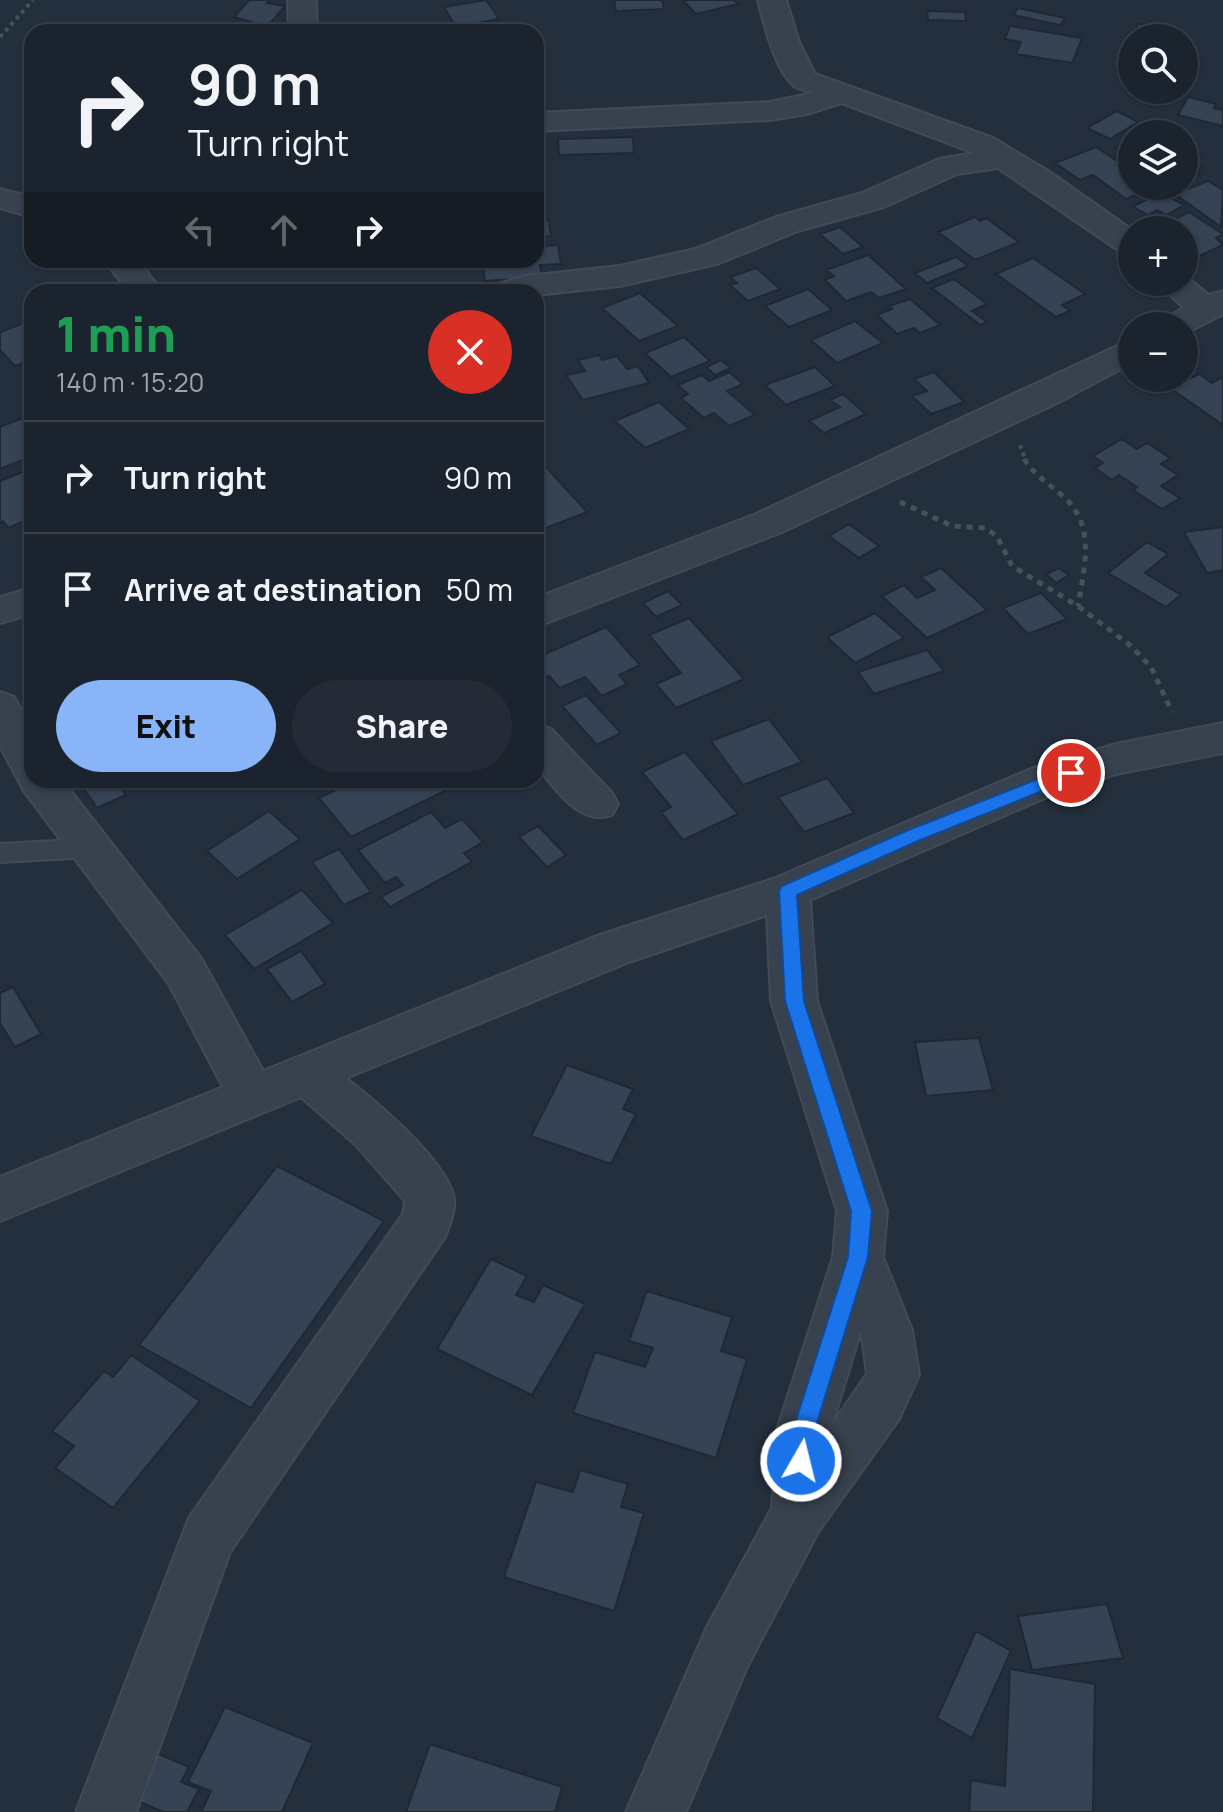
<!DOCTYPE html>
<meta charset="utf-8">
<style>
body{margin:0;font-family:Manrope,sans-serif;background:#242b36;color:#f1f3f6;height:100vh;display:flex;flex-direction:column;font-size:30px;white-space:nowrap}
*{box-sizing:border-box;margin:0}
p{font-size:26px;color:#a0a4aa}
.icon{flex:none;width:44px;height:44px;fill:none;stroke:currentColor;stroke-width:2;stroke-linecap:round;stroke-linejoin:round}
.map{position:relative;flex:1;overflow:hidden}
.drawer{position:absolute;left:24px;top:284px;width:520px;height:504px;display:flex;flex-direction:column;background:#1b232e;border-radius:24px;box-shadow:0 2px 6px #0004,0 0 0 2px #39404a}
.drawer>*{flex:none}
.banner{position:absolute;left:24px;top:24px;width:520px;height:244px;border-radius:24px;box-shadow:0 2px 6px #0004,0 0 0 2px #39404a;background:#1b232e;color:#f1f3f6;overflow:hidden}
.fabs{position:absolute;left:1118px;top:24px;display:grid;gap:16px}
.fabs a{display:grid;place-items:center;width:80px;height:80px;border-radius:50%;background:#1b232e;box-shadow:0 2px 6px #0004,0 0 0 2px #39404a;font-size:40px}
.pin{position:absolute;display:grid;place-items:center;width:68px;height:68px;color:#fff;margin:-34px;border:4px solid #fff;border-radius:50%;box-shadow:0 2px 8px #0007}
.me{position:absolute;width:88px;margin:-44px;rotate:8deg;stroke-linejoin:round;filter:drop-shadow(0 0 6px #0008)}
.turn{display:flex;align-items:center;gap:28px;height:168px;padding:0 32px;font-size:36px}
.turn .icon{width:104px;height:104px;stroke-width:2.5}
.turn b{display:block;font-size:56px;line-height:68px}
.lanes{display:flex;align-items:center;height:76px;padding:0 32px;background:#0003;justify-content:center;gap:40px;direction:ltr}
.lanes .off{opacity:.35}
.round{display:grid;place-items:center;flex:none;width:84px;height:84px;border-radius:42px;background:#242b36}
.head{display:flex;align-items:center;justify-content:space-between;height:136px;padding:0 32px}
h1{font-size:48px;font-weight:800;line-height:60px;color:#1e9e55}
.cta{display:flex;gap:16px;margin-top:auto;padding:16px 32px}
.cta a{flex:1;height:92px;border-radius:48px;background:#8ab4f8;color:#111;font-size:32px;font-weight:800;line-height:92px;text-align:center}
.cta a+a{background:#242b36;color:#f1f3f6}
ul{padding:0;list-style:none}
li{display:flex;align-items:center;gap:24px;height:112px;padding:0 32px;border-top:2px solid #39404a}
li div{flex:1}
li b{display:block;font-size:30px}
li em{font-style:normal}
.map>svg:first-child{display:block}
.building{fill:#364354;stroke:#1f2835;stroke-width:2}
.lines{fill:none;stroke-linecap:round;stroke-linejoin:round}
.service-casing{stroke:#414a57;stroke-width:4}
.minor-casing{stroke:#414a57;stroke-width:4}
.path-far1{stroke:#3f5557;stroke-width:4;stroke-dasharray:4 4;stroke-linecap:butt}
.path{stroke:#3f5557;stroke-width:5;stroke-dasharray:6 6;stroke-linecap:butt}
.service{fill:#38414e;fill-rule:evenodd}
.minor{fill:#38414e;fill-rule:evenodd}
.route{fill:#1a73e8;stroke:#114b97;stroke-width:2}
</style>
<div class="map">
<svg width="1223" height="1812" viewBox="0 0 1223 1812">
<rect width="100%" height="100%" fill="#242f3e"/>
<path class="building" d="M 249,0 L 270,0 L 267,3 L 285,6 L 267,27 L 234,17 Z
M 486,0 L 499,19 L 456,27 L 444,7 Z
M 614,0 L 662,0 L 664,9 L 616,11 Z
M 683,0 L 734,0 L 738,4 L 696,14 Z
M 1018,8 L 1065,18 L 1060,25 L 1013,15 Z
M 927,11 L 965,12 L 966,21 L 928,20 Z
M 1136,24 L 1162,24 L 1165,38 L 1139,38 Z
M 1010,26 L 1082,38 L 1072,63 L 1016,54 L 1021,42 L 1005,39 Z
M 494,27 L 495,32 L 411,32 Z
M 1188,97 L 1216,104 L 1214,108 L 1223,110 L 1223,126 L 1178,115 Z
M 1117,111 L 1138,122 L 1110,139 L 1087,128 Z
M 633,137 L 634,153 L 559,155 L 558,139 Z
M 1132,141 L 1132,160 L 1115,148 Z
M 1096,147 L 1132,171 L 1132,186 L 1154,187 L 1126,199 L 1093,175 L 1080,180 L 1055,163 Z
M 1184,154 L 1203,167 L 1194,171 L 1199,174 L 1184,179 Z
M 1208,181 L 1223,190 L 1221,227 L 1175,194 Z
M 1160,192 L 1184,205 L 1166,215 L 1157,210 L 1148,215 L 1133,207 Z
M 1189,212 L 1223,234 L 1216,238 L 1223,245 L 1197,257 L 1184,249 L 1184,230 L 1187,229 L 1173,220 Z
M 975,217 L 980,221 L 986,218 L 1019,242 L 975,260 L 938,232 Z
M 548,219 L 551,236 L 536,237 L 536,220 Z
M 840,227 L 863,247 L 843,254 L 820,234 Z
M 558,245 L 561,264 L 540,265 L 542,277 L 485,281 L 482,260 L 536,260 L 536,246 Z
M 868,255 L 906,289 L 879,298 L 871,292 L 846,301 L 825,280 L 834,276 L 826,270 Z
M 956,257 L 968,266 L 927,283 L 915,273 Z
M 1033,258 L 1085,294 L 1062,305 L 1070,311 L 1056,317 L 996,274 Z
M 756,268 L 780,289 L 748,301 L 730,285 L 737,283 L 730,277 Z
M 954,279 L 987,304 L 972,311 L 987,322 L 980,325 L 932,288 Z
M 808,289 L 832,310 L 789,327 L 765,306 Z
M 640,293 L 678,326 L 639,341 L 602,308 Z
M 910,299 L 940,325 L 920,333 L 914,328 L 897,334 L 877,315 L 892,309 L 889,306 Z
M 32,320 L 32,359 L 15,366 L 0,350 L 0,332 Z
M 855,321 L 883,343 L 837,363 L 811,340 Z
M 684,337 L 710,361 L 671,377 L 645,353 Z
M 599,355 L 602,360 L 617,356 L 627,369 L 638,366 L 649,383 L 583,400 L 566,375 L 585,371 L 578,360 Z
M 721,360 L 731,368 L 715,375 L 706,367 Z
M 815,367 L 835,386 L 786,405 L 765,385 Z
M 729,372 L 743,384 L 727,391 L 755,415 L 729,426 L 714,413 L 704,418 L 681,398 L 688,394 L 678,385 L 702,375 L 709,381 Z
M 934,372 L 964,402 L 931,414 L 912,396 L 927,391 L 914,379 Z
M 1199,374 L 1212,383 L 1223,377 L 1223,425 L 1170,388 Z
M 843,394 L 866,414 L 824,433 L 809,421 L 840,407 L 830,400 Z
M 659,402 L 689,429 L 645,448 L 615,421 Z
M 28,416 L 32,421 L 32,456 L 0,469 L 0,427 Z
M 1122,439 L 1137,449 L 1147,443 L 1170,458 L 1161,464 L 1178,475 L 1161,486 L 1180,498 L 1162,509 L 1133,490 L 1137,487 L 1119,475 L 1112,480 L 1095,468 L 1103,463 L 1093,456 Z
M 546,467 L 587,512 L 536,532 L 536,471 Z
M 32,468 L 32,518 L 8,528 L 3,521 L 0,523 L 0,481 Z
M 849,524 L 879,546 L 859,558 L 829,536 Z
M 1223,527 L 1223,570 L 1207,573 L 1184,532 Z
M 1147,542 L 1168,554 L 1145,573 L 1181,595 L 1166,607 L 1108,573 Z
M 941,568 L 987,610 L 927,638 L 882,596 L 904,585 L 917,598 L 935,590 L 921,577 Z
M 1059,568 L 1069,575 L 1056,583 L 1046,574 Z
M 668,591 L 682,605 L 656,617 L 643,603 Z
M 1041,593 L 1067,619 L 1028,634 L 1003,608 Z
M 875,613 L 904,638 L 855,663 L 827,637 Z
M 689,618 L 744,679 L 676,708 L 656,684 L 681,673 L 649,635 Z
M 606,627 L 640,665 L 619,675 L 627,684 L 602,696 L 585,677 L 560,688 L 549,676 L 536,680 L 536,658 Z
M 927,650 L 944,671 L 874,694 L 858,672 Z
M 586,695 L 621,733 L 597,745 L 562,706 Z
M 769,719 L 802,762 L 743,785 L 711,741 Z
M 685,752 L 738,814 L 683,840 L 661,812 L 671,807 L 642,772 Z
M 827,778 L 854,813 L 804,832 L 778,797 Z
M 78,780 L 115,780 L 126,795 L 97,808 Z
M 356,780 L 453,780 L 457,785 L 351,837 L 319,798 Z
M 269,811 L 300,839 L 237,879 L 207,851 Z
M 431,812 L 445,828 L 462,819 L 483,842 L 464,853 L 472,862 L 390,907 L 381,897 L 403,885 L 396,877 L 385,883 L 358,850 Z
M 538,826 L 566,855 L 547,867 L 519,837 Z
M 339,849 L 371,892 L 344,905 L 312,862 Z
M 302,890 L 333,923 L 254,969 L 225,935 Z
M 301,951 L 325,984 L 292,1002 L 267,969 Z
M 13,987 L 41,1034 L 15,1047 L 0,1023 L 0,993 Z
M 979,1038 L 993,1090 L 926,1096 L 915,1042 Z
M 567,1065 L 633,1089 L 623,1109 L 636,1114 L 611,1164 L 531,1136 Z
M 277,1166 L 384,1221 L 251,1408 L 139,1345 Z
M 491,1259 L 527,1276 L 516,1295 L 534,1302 L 543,1285 L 585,1304 L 532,1395 L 437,1349 Z
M 647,1291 L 732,1317 L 721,1351 L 747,1359 L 716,1458 L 573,1413 L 595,1352 L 645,1367 L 653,1348 L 629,1341 Z
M 131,1355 L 200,1401 L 113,1508 L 55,1468 L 74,1446 L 52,1431 L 104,1371 L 113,1377 Z
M 580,1470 L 628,1484 L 621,1507 L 644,1513 L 614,1611 L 504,1577 L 536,1482 L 573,1492 Z
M 1107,1604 L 1123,1658 L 1032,1670 L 1018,1616 Z
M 976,1631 L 1011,1651 L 972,1738 L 937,1718 Z
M 1010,1669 L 1095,1684 L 1093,1812 L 969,1812 L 971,1780 L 1005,1786 Z
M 225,1707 L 313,1743 L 282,1812 L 201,1812 L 211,1791 L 188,1782 Z
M 430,1744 L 562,1787 L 555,1812 L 406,1812 Z
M 154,1752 L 189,1767 L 181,1782 L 199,1789 L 187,1812 L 163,1812 L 131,1798 Z"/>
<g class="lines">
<g class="service-casing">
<path id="service" d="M 91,839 L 99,842 L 103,848 L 99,854 L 91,857 L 0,862 L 0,844 Z"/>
</g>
<g class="minor-casing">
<path id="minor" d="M 288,0 L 316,0 L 317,32 L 289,32 Z
M 758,0 L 786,0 L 799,42 L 815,74 L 993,138 L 1051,173 L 1132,230 L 1132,255 L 1121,252 L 998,168 L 957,174 L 884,207 L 798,231 L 717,264 L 620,286 L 536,295 L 536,292 L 489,292 L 494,285 L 526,276 L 620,266 L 695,249 L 776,217 L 862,193 L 939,159 L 974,153 L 841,103 L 807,114 L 770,120 L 536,131 L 536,113 L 770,102 L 813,93 C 808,91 799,89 794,86 C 775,70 764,24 758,0 Z
M 0,189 L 32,197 L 32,217 L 0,208 Z
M 104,260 L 137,260 L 163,292 L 129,292 Z
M 1184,275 L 1209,295 L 1223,291 L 1223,314 L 1184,334 L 1184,326 L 1159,326 L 1164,319 L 1184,308 L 1157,282 L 1184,282 Z
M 1132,339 L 1132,363 L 1055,404 L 782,532 L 536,627 L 536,598 L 756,514 Z
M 32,588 L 32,614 L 0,623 L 0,597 Z
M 0,692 L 14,697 L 32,729 L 32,780 L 62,780 L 201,958 L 263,1071 L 597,936 L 773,879 L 1033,768 L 1116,744 L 1223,723 L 1223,753 L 1116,774 L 1061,791 L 810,900 L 817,1001 L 887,1211 L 883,1257 L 912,1330 L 919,1375 L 899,1419 L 818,1532 L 747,1667 L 686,1812 L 626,1812 L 707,1627 L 772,1508 L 775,1436 L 833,1257 L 837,1211 L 771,1001 L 767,915 L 629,962 L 346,1078 C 378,1103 441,1156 453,1194 C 457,1208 450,1224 445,1237 L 230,1552 L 136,1812 L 76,1812 L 189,1518 L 403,1214 L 405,1201 L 356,1145 L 301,1097 L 0,1221 L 0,1177 L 223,1087 L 169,984 L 24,791 L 0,746 ZM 861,1330 L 867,1374 L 832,1425 Z
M 536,725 L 551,729 L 612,793 L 618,804 L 612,815 C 578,826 557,789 536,766 Z"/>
</g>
<path class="path-far1" d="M 0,37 L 33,0
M 1020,445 L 1026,461"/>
<path class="path" d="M 1024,459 C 1035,476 1051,485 1065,498 C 1096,526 1084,570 1078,606
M 900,502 L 952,526 L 985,528 L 997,536 L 1012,566 L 1078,606 L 1131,646 L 1151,667 L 1172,712"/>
<use href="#service" class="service"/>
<use href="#minor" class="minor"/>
</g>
<path class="route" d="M 1071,766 L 1077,768 L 1079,773 L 1077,777 L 918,841 L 797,895 L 804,1001 L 872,1211 L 868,1257 L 813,1436 L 809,1469 L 801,1472 L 793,1469 L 790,1461 L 791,1436 L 848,1257 L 851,1211 L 785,1001 L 779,891 L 782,886 L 906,831 Z"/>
</svg>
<div class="fabs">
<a><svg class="icon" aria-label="search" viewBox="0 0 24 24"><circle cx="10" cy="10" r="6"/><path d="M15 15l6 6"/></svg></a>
<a><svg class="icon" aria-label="layers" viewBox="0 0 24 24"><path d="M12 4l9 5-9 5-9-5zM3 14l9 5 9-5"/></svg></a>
<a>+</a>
<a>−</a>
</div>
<div class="pin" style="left:1071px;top:773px;background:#d93025"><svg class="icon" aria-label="arrive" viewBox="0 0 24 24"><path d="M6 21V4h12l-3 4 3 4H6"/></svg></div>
<svg class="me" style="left:801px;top:1461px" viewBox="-20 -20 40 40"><circle r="17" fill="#1a73e8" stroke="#fff" stroke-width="3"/><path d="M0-11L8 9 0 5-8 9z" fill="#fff"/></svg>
<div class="banner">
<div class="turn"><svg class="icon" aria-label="right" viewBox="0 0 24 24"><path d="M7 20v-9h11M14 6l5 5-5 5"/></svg><div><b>90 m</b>Turn right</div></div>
<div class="lanes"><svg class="icon off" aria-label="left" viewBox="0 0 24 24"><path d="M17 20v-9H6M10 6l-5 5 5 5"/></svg><svg class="icon off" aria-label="ahead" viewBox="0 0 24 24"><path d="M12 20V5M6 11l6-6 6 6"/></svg><svg class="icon" aria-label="right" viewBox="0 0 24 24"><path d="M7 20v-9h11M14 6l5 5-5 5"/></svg></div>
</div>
<section class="drawer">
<div class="head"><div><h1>1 min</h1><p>140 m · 15:20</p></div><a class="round" style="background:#d93025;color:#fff"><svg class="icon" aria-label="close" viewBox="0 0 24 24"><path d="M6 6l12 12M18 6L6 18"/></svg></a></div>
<ul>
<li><svg class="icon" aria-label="right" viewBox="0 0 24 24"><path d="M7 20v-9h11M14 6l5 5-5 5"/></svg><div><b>Turn right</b></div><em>90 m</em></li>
<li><svg class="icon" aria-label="arrive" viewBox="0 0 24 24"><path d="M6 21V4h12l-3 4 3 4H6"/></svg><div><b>Arrive at destination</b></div><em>50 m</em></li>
</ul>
<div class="cta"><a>Exit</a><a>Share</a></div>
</section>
</div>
